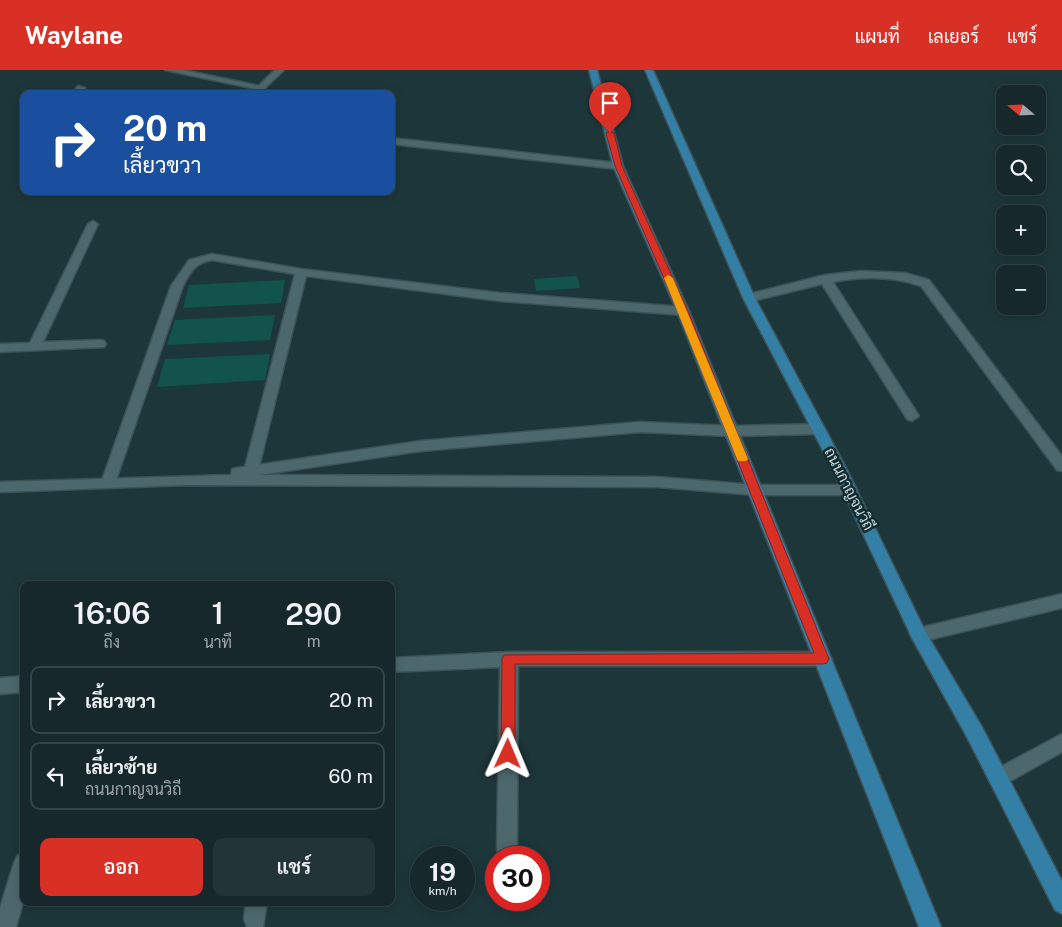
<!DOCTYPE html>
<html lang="th">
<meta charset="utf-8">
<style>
body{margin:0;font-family:"Public Sans",Sarabun,sans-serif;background:#233438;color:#f1f3f6;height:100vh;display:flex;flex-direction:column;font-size:19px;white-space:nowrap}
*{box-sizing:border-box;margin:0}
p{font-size:16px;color:#9ea6a9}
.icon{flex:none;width:28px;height:28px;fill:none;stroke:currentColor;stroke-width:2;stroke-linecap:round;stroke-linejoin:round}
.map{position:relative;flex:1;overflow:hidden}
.drawer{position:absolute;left:20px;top:511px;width:375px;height:325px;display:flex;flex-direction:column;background:#16282c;border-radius:10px;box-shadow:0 2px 12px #0003,0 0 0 1px #354448}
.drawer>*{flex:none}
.top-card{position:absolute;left:20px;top:20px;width:375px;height:105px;border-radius:10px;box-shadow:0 2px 12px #0003,0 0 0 1px #354448;background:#1a4fa0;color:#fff;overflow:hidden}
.needle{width:32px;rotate:289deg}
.fabs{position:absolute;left:996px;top:15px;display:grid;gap:10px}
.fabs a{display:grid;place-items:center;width:50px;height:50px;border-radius:10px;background:#16282c;box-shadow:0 2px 12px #0003,0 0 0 1px #354448;font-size:25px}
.speed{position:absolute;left:410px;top:776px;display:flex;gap:10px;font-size:25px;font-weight:700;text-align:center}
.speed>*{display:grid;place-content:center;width:65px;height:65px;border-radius:50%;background:#16282c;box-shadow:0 2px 12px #0003,0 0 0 1px #354448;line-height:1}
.speed small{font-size:12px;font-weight:400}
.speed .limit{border:8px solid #d22;background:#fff;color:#111}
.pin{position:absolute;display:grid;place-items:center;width:42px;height:42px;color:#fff;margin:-51px -21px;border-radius:50% 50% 50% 0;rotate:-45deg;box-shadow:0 0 5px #0007}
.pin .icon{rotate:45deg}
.me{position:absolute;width:55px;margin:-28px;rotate:1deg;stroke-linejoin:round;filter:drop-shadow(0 0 4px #0008)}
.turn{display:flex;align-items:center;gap:18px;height:105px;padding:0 20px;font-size:22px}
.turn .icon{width:65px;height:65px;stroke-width:2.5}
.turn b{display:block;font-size:35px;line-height:42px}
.eta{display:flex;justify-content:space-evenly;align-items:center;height:85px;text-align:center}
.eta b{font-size:30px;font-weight:600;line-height:35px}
.primary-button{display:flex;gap:10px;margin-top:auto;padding:10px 20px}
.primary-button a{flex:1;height:58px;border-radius:10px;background:#d93025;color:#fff;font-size:20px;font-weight:600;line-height:58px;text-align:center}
.primary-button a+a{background:#233438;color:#f1f3f6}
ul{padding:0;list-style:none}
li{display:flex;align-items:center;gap:15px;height:68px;margin:0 10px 8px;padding:0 10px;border:2px solid #354448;border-radius:10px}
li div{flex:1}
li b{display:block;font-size:19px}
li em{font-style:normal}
header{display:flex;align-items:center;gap:30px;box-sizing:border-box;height:70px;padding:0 25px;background:#d93025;color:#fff}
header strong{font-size:24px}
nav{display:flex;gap:28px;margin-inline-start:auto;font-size:18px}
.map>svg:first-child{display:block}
.building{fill:#12544b}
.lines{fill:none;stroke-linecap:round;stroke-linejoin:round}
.service-casing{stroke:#3c5255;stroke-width:3}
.minor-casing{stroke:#3c5255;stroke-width:3}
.secondary-casing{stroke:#3c5255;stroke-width:3}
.primary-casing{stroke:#3c5255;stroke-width:3}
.service{fill:#4d686d;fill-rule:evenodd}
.minor{fill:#4d686d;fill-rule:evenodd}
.secondary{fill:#4d686d;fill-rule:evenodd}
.primary{fill:#347fa5;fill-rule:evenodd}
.route{fill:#d93025;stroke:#8d1f18}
.slow{fill:#f59e0b}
.labels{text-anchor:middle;stroke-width:5;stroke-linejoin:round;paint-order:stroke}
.street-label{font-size:15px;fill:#cbd9dc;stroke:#122c30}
</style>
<header>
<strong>Waylane</strong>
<nav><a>แผนที่</a><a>เลเยอร์</a><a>แชร์</a></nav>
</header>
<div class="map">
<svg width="1062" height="857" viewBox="0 0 1062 857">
<rect width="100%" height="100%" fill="#1d363a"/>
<path class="building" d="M 577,206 L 580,218 L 536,221 L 534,209 Z
M 285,210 L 281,233 L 183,238 L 189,215 Z
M 275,245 L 270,270 L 167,275 L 175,250 Z
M 270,284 L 265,310 L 157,317 L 165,289 Z"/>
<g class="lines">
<g class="service-casing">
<path id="service" d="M 165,0 L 183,0 L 265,17 L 261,20 Z
M 78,16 L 85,18 L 81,24 L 72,24 Z
M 391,68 L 618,93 L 623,96 L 618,99 L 391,74 Z
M 212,184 L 301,199 L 500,223 L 683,237 L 689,241 L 683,245 L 500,231 L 306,206 L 258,401 L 256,405 L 246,405 L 244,401 L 295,204 L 212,190 C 195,193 190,202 183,216 L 115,413 L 113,417 L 103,417 L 101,413 L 171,216 L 189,190 Z
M 861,201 L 905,203 L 929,210 L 1062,386 L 1062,401 L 1057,400 L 921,216 C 892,206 863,206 833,212 L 919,346 L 912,351 L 907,349 L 822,214 L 749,232 L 743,228 L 745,225 L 825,205 Z
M 1062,524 L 1062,538 L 919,572 L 913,570 L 910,565 L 913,560 L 919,558 Z
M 1062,664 L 1062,682 L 1005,714 L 998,717 L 991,714 L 988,708 L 991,702 Z"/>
</g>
<g class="minor-casing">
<path id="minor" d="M 275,0 L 284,0 L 259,24 L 250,24 Z
M 93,151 L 98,154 L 43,272 L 100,270 L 104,271 L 106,274 L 104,277 L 0,282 L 0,274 L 30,273 L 88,154 Z
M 509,582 L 823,582 L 829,584 L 832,589 L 829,594 L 823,596 L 518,596 L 517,780 L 514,787 L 501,788 L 497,780 L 500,597 L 391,602 L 391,588 Z
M 24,606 L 24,622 L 0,624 L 0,608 Z
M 24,783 L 24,829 L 16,857 L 0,857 L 0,838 L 14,793 L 17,786 Z
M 246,832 L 267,832 L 263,857 L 247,857 L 244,849 Z"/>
</g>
<g class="secondary-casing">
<path id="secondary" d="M 640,352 L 731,356 L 818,354 L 825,359 L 818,364 L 731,366 L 640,362 L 421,381 L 259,405 L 658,407 L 755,415 L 850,415 L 855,416 L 857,420 L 855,424 L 850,425 L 755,425 L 658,417 L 186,415 L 0,422 L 0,412 L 231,405 L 232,399 L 237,398 L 421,371 Z"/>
</g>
<g class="primary-casing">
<path id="primary" d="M 589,0 L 597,0 L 623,96 L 689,241 L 941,857 L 919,857 L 677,241 L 613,96 Z
M 645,0 L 653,0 L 755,228 L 846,398 L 925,561 L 982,657 L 1062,811 L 1062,844 L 1055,840 L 968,669 L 913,570 L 832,398 L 743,228 Z"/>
</g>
<use href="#service" class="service"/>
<use href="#minor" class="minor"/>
<use href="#secondary" class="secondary"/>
<use href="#primary" class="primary"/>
</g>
<path class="route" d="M 610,61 L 614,63 L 622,96 L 688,241 L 829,589 L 827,593 L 823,594 L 515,594 L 515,684 L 513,689 L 508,691 L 503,689 L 501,684 L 502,589 L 504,585 L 814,583 L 678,241 L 615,96 L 606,63 Z"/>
<path class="slow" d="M 668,205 L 673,208 L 748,389 L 746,391 L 738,391 L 737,389 L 664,208 Z"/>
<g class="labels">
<g class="street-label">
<text transform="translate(849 419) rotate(63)" y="5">ถนนกาญจนวิถี</text>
</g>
</g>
</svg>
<div class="fabs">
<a><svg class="needle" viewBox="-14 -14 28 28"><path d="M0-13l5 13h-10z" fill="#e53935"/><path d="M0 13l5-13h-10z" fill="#9ea6a9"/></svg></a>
<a><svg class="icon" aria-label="search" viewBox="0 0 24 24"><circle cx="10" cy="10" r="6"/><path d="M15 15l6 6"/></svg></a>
<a>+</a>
<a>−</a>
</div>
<div class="speed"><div>19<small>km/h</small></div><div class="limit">30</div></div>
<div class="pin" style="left:610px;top:63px;background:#d93025"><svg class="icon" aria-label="arrive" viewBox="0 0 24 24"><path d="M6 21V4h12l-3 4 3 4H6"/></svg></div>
<svg class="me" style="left:508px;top:684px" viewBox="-20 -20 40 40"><path d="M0-17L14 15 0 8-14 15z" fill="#d93025" stroke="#fff" stroke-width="4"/></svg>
<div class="top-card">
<div class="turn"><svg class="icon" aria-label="right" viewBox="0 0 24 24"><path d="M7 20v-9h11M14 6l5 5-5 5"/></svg><div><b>20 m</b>เลี้ยวขวา</div></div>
</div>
<section class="drawer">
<div class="eta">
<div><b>16:06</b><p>ถึง</p></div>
<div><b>1</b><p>นาที</p></div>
<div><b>290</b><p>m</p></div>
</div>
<ul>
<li><svg class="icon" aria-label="right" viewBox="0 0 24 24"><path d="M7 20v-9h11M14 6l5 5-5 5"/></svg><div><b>เลี้ยวขวา</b></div><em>20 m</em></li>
<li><svg class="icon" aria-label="left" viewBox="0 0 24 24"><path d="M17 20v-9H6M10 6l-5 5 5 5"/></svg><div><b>เลี้ยวซ้าย</b><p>ถนนกาญจนวิถี</p></div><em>60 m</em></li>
</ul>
<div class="primary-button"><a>ออก</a><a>แชร์</a></div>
</section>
</div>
